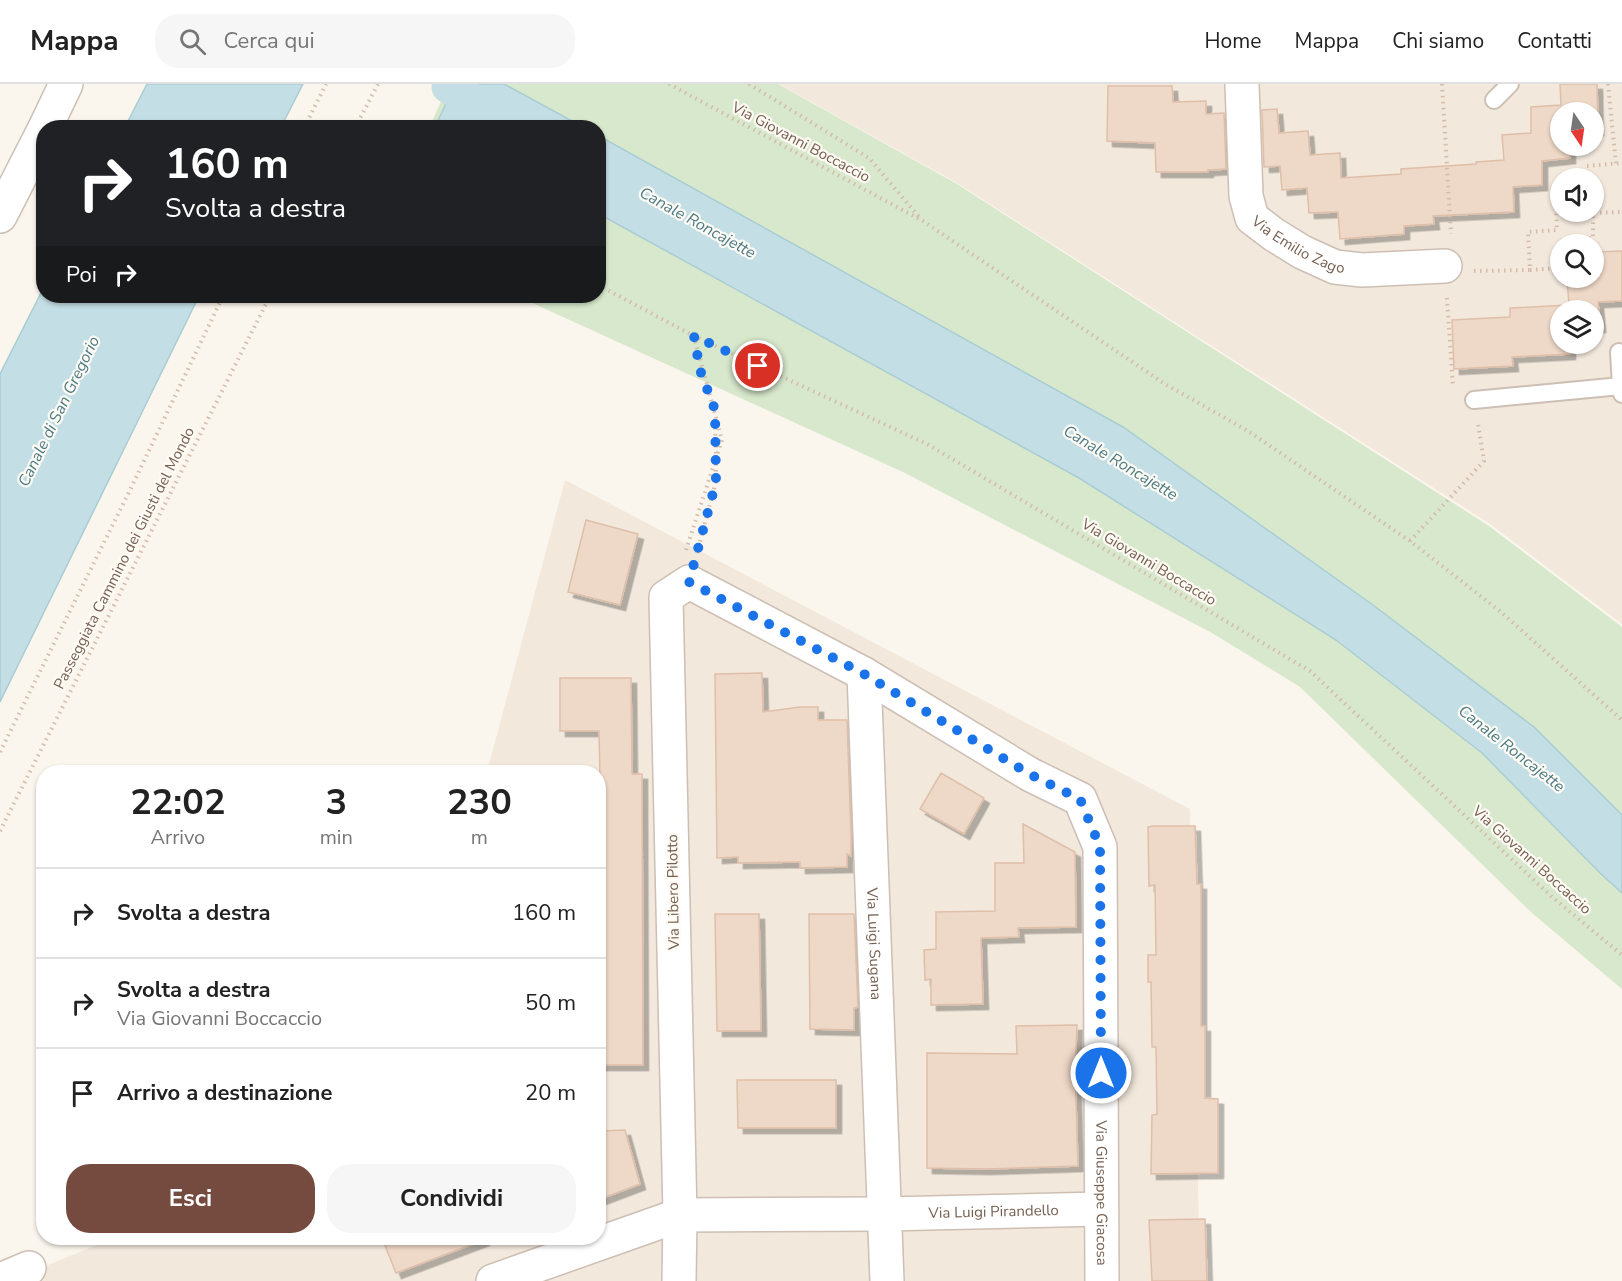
<!DOCTYPE html>
<html lang="it">
<style>
body{margin:0;font-family:"Nunito Sans",sans-serif;background:#f6f6f6;color:#222;height:100vh;display:flex;flex-direction:column;font-size:22px;white-space:nowrap}
*{box-sizing:border-box;margin:0}
p{font-size:20px;color:#767676}
.icon{flex:none;width:33px;height:33px;fill:none;stroke:currentColor;stroke-width:2;stroke-linecap:round;stroke-linejoin:round}
.map{position:relative;flex:1;overflow:hidden}
.drawer{position:absolute;left:36px;top:681px;width:570px;height:480px;display:flex;flex-direction:column;background:#fff;border-radius:24px;box-shadow:0 2px 4px #0004}
.drawer>*{flex:none}
.hud{position:absolute;left:36px;top:36px;width:570px;height:183px;border-radius:24px;box-shadow:0 2px 4px #0004;background:#202124;color:#fff;overflow:hidden}
.needle{width:39px;rotate:167deg}
.tools{position:absolute;left:1550px;top:18px;display:grid;gap:12px}
.tools a{display:grid;place-items:center;width:54px;height:54px;border-radius:50%;background:#fff;box-shadow:0 2px 4px #0004;font-size:30px}
.pin{position:absolute;display:grid;place-items:center;width:51px;height:51px;color:#fff;margin:-26px;border:3px solid #fff;border-radius:50%;box-shadow:0 2px 6px #0007}
.me{position:absolute;width:66px;margin:-33px;rotate:0deg;stroke-linejoin:round;filter:drop-shadow(0 0 4px #0008)}
.turn{display:flex;align-items:center;gap:21px;height:126px;padding:0 30px;font-size:27px}
.turn .icon{width:78px;height:78px;stroke-width:2.5}
.turn b{display:block;font-size:42px;line-height:51px}
.then{display:flex;align-items:center;height:57px;padding:0 30px;background:#0003;gap:12px;font-size:22px}
.eta{display:flex;justify-content:space-evenly;align-items:center;height:102px;text-align:center}
.eta b{font-size:36px;font-weight:700;line-height:42px}
.cta{display:flex;gap:12px;margin-top:auto;padding:12px 30px}
.cta a{flex:1;height:69px;border-radius:24px;background:#744b3e;color:#fff;font-size:24px;font-weight:700;line-height:69px;text-align:center}
.cta a+a{background:#f6f6f6;color:#222}
ul{padding:0;list-style:none}
li{display:flex;align-items:center;gap:18px;height:90px;padding:0 30px;border-top:2px solid #e0e0e0}
li div{flex:1}
li b{display:block;font-size:22px}
li em{font-style:normal}
header{display:flex;align-items:center;gap:36px;box-sizing:border-box;height:84px;padding:0 30px;background:#fff;border-bottom:2px solid #e0e0e0}
header strong{font-size:28px}
nav{display:flex;gap:33px;margin-inline-start:auto;font-size:21px}
.search{width:420px;height:54px;background:#f6f6f6;display:flex;align-items:center;gap:15px;box-sizing:border-box;padding:0 21px;border-radius:24px;color:#767676;font-size:22px}
.map>svg:first-child{display:block}
.residential{fill:#f2e8dc;fill-rule:evenodd}
.green{fill:#d7e8cc}
.water{fill:#c3dee4;stroke:#aacdd4;stroke-width:1.5}
.lines{fill:none;stroke-linecap:round;stroke-linejoin:round}
.canal{stroke:#c3dee4;stroke-width:33}
.building{fill:#eed8c7;stroke:#dfbfa9;stroke-width:1.5;filter:url(#shadow)}
.lane-casing{stroke:#cdbfb3;stroke-width:20}
.street-casing{stroke:#cdbfb3;stroke-width:36}
.path{stroke:#d4bbaa;stroke-width:4;stroke-dasharray:1.5 4.5;stroke-linecap:butt}
.lane{stroke:#fff;stroke-width:16}
.street{stroke:#fff;stroke-width:33}
.route{stroke:#1a73e8;stroke-width:10;stroke-dasharray:0 18}
.labels{text-anchor:middle;stroke-width:4.5;stroke-linejoin:round;paint-order:stroke}
.street-label{font-size:15px;fill:#755f51;stroke:#fefaf4}
.water-label{font-size:16px;font-style:italic;fill:#4c7b85;stroke:#fefaf4}
</style>
<header>
<strong>Mappa</strong>
<div class="search"><svg class="icon" aria-label="search" viewBox="0 0 24 24"><circle cx="10" cy="10" r="6"/><path d="M15 15l6 6"/></svg>Cerca qui</div>
<nav><a>Home</a><a>Mappa</a><a>Chi siamo</a><a>Contatti</a></nav>
</header>
<div class="map">
<svg width="1622" height="1197" viewBox="0 0 1622 1197">
<defs>
<filter id="shadow"><feDropShadow dx="5.5" dy="5.5" stdDeviation="0" flood-color="#0004"/></filter>
</defs>
<rect width="100%" height="100%" fill="#fbf6ed"/>
<path class="residential" d="M 779,0 L 1622,0 L 1622,540 L 1490,440 L 957,99 ZM 1560,28 L 1593,28 L 1593,62 L 1560,62 ZM 1560,94 L 1593,94 L 1593,128 L 1560,128 ZM 1560,160 L 1593,160 L 1593,194 L 1560,194 ZM 1560,226 L 1593,226 L 1593,260 L 1560,260 Z
M 565,396 L 1190,725 L 1200,1197 L 9,1197 L 114,1154 L 598,1154 L 598,688 L 487,688 Z"/>
<path class="green" d="M 449,0 L 455,0 L 436,41 L 440,43 L 429,44 Z
M 504,0 L 778,0 L 957,100 L 1489,442 L 1622,543 L 1622,731 L 1534,643 L 1373,521 L 1123,343 L 599,52 L 598,44 L 583,43 Z
M 599,130 L 1079,394 L 1336,556 L 1482,669 L 1600,789 L 1622,809 L 1622,905 L 1532,829 L 1300,603 L 1212,549 L 905,389 L 517,212 L 598,212 Z"/>
<path class="water" d="M 147,0 L 303,0 L 281,43 L 125,43 Z
M 455,0 L 504,0 L 583,43 L 440,43 L 436,41 Z
M 599,52 L 1123,343 L 1373,521 L 1534,643 L 1622,731 L 1622,809 L 1600,789 L 1482,669 L 1336,556 L 1079,394 L 599,130 Z
M 43,205 L 44,212 L 199,212 L 0,618 L 0,290 Z"/>
<g class="lines">
<path class="canal" d="M 448,3 L 526,44"/>
</g>
<path class="building" d="M 1560,0 L 1597,0 L 1598,46 L 1593,47 L 1593,28 L 1560,28 L 1560,62 L 1570,62 L 1570,74 L 1542,77 L 1542,101 L 1513,103 L 1514,128 L 1433,132 L 1434,140 L 1404,142 L 1404,150 L 1340,155 L 1338,128 L 1309,129 L 1307,104 L 1282,106 L 1280,82 L 1264,83 L 1262,26 L 1277,25 L 1279,49 L 1308,47 L 1310,71 L 1340,69 L 1341,94 L 1401,90 L 1401,85 L 1476,80 L 1476,78 L 1504,76 L 1502,51 L 1531,49 L 1531,23 L 1561,21 Z
M 1108,2 L 1172,2 L 1173,18 L 1206,17 L 1206,30 L 1224,29 L 1226,85 L 1208,86 L 1208,88 L 1156,88 L 1155,59 L 1107,57 Z
M 1622,167 L 1622,217 L 1598,218 L 1600,243 L 1593,243 L 1593,226 L 1560,226 L 1560,260 L 1570,260 L 1570,270 L 1512,273 L 1513,282 L 1454,285 L 1452,236 L 1510,233 L 1510,224 L 1569,221 L 1567,195 L 1597,194 L 1595,168 Z
M 586,436 L 638,450 L 620,521 L 568,508 Z
M 762,589 L 763,628 L 800,623 L 818,623 L 818,636 L 847,636 L 851,748 L 851,772 L 847,770 L 847,783 L 800,784 L 800,778 L 738,779 L 738,773 L 717,774 L 715,590 Z
M 560,594 L 631,594 L 632,690 L 642,690 L 643,981 L 598,981 L 598,786 L 602,786 L 599,647 L 560,647 Z
M 941,689 L 984,714 L 964,750 L 920,725 Z
M 1023,740 L 1075,768 L 1076,843 L 1018,844 L 1019,853 L 981,854 L 983,920 L 931,921 L 931,895 L 925,896 L 924,866 L 936,865 L 936,828 L 995,827 L 995,779 L 1024,779 Z
M 1153,742 L 1195,742 L 1197,800 L 1201,800 L 1201,942 L 1205,942 L 1205,1014 L 1218,1015 L 1218,1089 L 1151,1090 L 1152,1031 L 1157,1030 L 1156,963 L 1152,963 L 1151,898 L 1148,898 L 1148,871 L 1156,871 L 1155,801 L 1149,802 L 1148,743 Z
M 715,830 L 759,830 L 761,947 L 717,947 Z
M 809,830 L 854,830 L 858,923 L 854,924 L 854,946 L 810,945 Z
M 1077,941 L 1075,986 L 1078,1082 L 986,1085 L 927,1084 L 927,969 L 1017,970 L 1016,942 Z
M 737,996 L 836,996 L 836,1044 L 738,1044 Z
M 625,1046 L 640,1100 L 598,1116 L 598,1047 Z
M 1205,1135 L 1207,1197 L 1152,1197 L 1149,1136 Z
M 382,1154 L 484,1154 L 484,1156 L 396,1189 Z"/>
<g class="lines">
<g class="lane-casing">
<path id="lane" d="M 1494,16 L 1510,0
M 1619,268 L 1621,302
M 1474,316 L 1621,302 L 1622,310"/>
</g>
<g class="street-casing">
<g id="street">
<path id="s1" d="M 1242,0 L 1246,112 L 1252,134 L 1273,150 L 1302,168 L 1335,183 L 1362,186 L 1445,182"/>
<path d="M 45,44 L 66,0"/>
<path d="M 0,132 L 44,46"/>
<path id="s2" d="M 864,590 L 887,1197"/>
<path d="M 0,1196 L 29,1184"/>
<path id="s3" d="M 493,1197 L 680,1131 L 885,1130 L 1101,1125"/>
<path id="s4" d="M 679,1197 L 680,1131 L 666,513 L 689,498 L 864,590 L 1031,691 L 1080,715 L 1100,763 L 1102,1197"/>
</g>
</g>
<path class="path" d="M 669,0 L 923,137 L 1165,300 L 1248,347 L 1410,457 L 1501,528 L 1622,636
M 749,0 L 869,74 L 920,134
M 1442,0 L 1451,150
M 1608,0 L 1616,80
M 304,44 L 326,0
M 355,44 L 378,0
M 1587,94 L 1587,82 L 1622,79
M 1564,160 L 1564,155 L 1593,154 L 1593,129 L 1622,128
M 1530,186 L 1560,184
M 1474,187 L 1530,186 L 1528,148 L 1557,146 L 1556,121 L 1560,120
M 598,201 L 694,252 L 927,360 L 1310,587 L 1551,812 L 1622,871
M 1447,214 L 1453,303
M 715,338 L 716,372
M 1410,457 L 1484,377 L 1478,340
M 686,466 L 722,356 L 694,252
M 697,469 L 716,397 L 716,380
M 0,668 L 131,404 L 223,212
M 0,747 L 270,212"/>
<use href="#lane" class="lane"/>
<use href="#street" class="street"/>
</g>
<g class="lines">
<path class="route" d="M 758,282 L 694,252 L 700,286 L 715,326 L 716,398 L 689,498 L 864,590 L 1031,691 L 1080,715 L 1100,763 L 1101,989"/>
</g>
<g class="labels">
<g class="street-label">
<text transform="translate(801 58) rotate(28)" y="5">Via Giovanni Boccaccio</text>
<text dy="5" stroke="none"><textPath href="#s1" startOffset="189">Via Emilio Zago</textPath></text>
<text transform="translate(124 474) rotate(-63)" y="5">Passeggiata Cammino dei Giusti del Mondo</text>
<text transform="translate(1149 478) rotate(31)" y="5">Via Giovanni Boccaccio</text>
<text transform="translate(1532 776) rotate(42)" y="5">Via Giovanni Boccaccio</text>
<text transform="translate(673 808) rotate(-91)" y="5">Via Libero Pilotto</text>
<text dy="5" stroke="none"><textPath href="#s2" startOffset="270">Via Luigi Sugana</textPath></text>
<text dy="5" stroke="none"><textPath href="#s4" startOffset="1557">Via Giuseppe Giacosa</textPath></text>
<text dy="5" stroke="none"><textPath href="#s3" startOffset="512">Via Luigi Pirandello</textPath></text>
</g>
<g class="water-label">
<text transform="translate(698 138) rotate(29)" y="6">Canale Roncajette</text>
<text transform="translate(58 327) rotate(-64)" y="6">Canale di San Gregorio</text>
<text transform="translate(1121 378) rotate(31)" y="6">Canale Roncajette</text>
<text transform="translate(1512 664) rotate(38)" y="6">Canale Roncajette</text>
</g>
</g>
</svg>
<div class="tools">
<a><svg class="needle" viewBox="-14 -14 28 28"><path d="M0-13l5 13h-10z" fill="#e53935"/><path d="M0 13l5-13h-10z" fill="#767676"/></svg></a>
<a><svg class="icon" aria-label="sound" viewBox="0 0 24 24"><path d="M4 9h4l5-4v14l-5-4H4zM17 9q2 3 0 6"/></svg></a>
<a><svg class="icon" aria-label="search" viewBox="0 0 24 24"><circle cx="10" cy="10" r="6"/><path d="M15 15l6 6"/></svg></a>
<a><svg class="icon" aria-label="layers" viewBox="0 0 24 24"><path d="M12 4l9 5-9 5-9-5zM3 14l9 5 9-5"/></svg></a>
</div>
<div class="pin" style="left:758px;top:282px;background:#d93025"><svg class="icon" aria-label="arrive" viewBox="0 0 24 24"><path d="M6 21V4h12l-3 4 3 4H6"/></svg></div>
<svg class="me" style="left:1101px;top:989px" viewBox="-20 -20 40 40"><circle r="17" fill="#1a73e8" stroke="#fff" stroke-width="3"/><path d="M0-11L8 9 0 5-8 9z" fill="#fff"/></svg>
<div class="hud">
<div class="turn"><svg class="icon" aria-label="right" viewBox="0 0 24 24"><path d="M7 20v-9h11M14 6l5 5-5 5"/></svg><div><b>160 m</b>Svolta a destra</div></div>
<div class="then">Poi<svg class="icon" aria-label="right" viewBox="0 0 24 24"><path d="M7 20v-9h11M14 6l5 5-5 5"/></svg></div>
</div>
<section class="drawer">
<div class="eta">
<div><b>22:02</b><p>Arrivo</p></div>
<div><b>3</b><p>min</p></div>
<div><b>230</b><p>m</p></div>
</div>
<ul>
<li><svg class="icon" aria-label="right" viewBox="0 0 24 24"><path d="M7 20v-9h11M14 6l5 5-5 5"/></svg><div><b>Svolta a destra</b></div><em>160 m</em></li>
<li><svg class="icon" aria-label="right" viewBox="0 0 24 24"><path d="M7 20v-9h11M14 6l5 5-5 5"/></svg><div><b>Svolta a destra</b><p>Via Giovanni Boccaccio</p></div><em>50 m</em></li>
<li><svg class="icon" aria-label="arrive" viewBox="0 0 24 24"><path d="M6 21V4h12l-3 4 3 4H6"/></svg><div><b>Arrivo a destinazione</b></div><em>20 m</em></li>
</ul>
<div class="cta"><a>Esci</a><a>Condividi</a></div>
</section>
</div>
